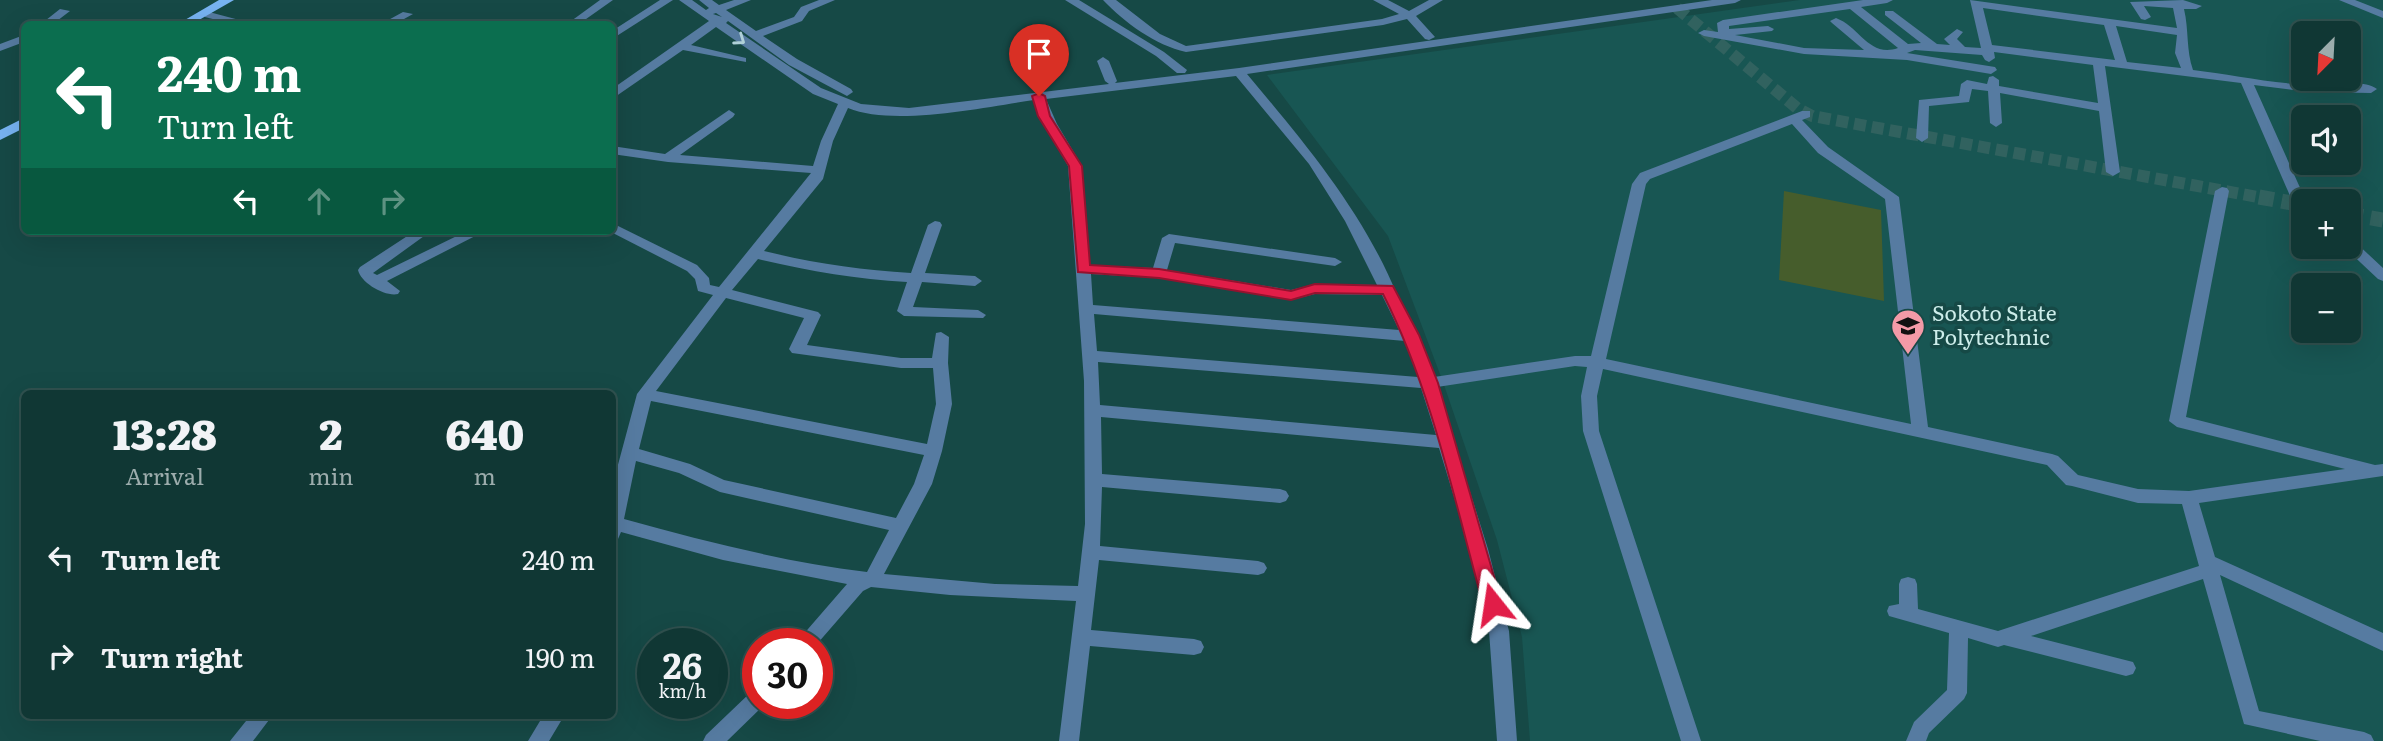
<!DOCTYPE html>
<meta charset="utf-8">
<style>
body{margin:0;font-family:Literata,serif;background:#193f3c;color:#f1f3f6;height:100vh;display:flex;flex-direction:column;font-size:26px;white-space:nowrap}
*{box-sizing:border-box;margin:0}
p{font-size:23px;color:#9cacac}
.icon{flex:none;width:38px;height:38px;fill:none;stroke:currentColor;stroke-width:2;stroke-linecap:round;stroke-linejoin:round}
.map{position:relative;flex:1;overflow:hidden}
.panel{position:absolute;left:21px;top:390px;width:595px;height:329px;display:flex;flex-direction:column;background:#103734;border-radius:10px;box-shadow:0 7px 28px #0002,0 0 0 2px #30514f}
.panel>*{flex:none}
.guide{position:absolute;left:21px;top:21px;width:595px;height:214px;border-radius:10px;box-shadow:0 7px 28px #0002,0 0 0 2px #30514f;background:#0b6e4f;color:#fff;overflow:hidden}
.needle{width:46px;rotate:204deg}
.controls{position:absolute;left:2291px;top:21px;display:grid;gap:14px}
.controls a{display:grid;place-items:center;width:70px;height:70px;border-radius:10px;background:#103734;box-shadow:0 7px 28px #0002,0 0 0 2px #30514f;font-size:35px}
.speed{position:absolute;left:637px;top:628px;display:flex;gap:14px;font-size:35px;font-weight:700;text-align:center}
.speed>*{display:grid;place-content:center;width:91px;height:91px;border-radius:50%;background:#103734;box-shadow:0 7px 28px #0002,0 0 0 2px #30514f;line-height:1}
.speed small{font-size:18px;font-weight:400}
.speed .limit{border:10px solid #d22;background:#fff;color:#111}
.pin{position:absolute;display:grid;place-items:center;width:60px;height:60px;color:#fff;margin:-72px -30px;border-radius:50% 50% 50% 0;rotate:-45deg;box-shadow:0 0 7px #0007}
.pin .icon{rotate:45deg}
.me{position:absolute;width:77px;margin:-38px;rotate:345deg;stroke-linejoin:round;filter:drop-shadow(0 0 5px #0008)}
.turn{display:flex;align-items:center;gap:24px;height:147px;padding:0 21px;font-size:32px}
.turn .icon{width:91px;height:91px;stroke-width:2.5}
.turn b{display:block;font-size:49px;line-height:60px}
.lanes{display:flex;align-items:center;height:66px;padding:0 21px;background:#0003;justify-content:center;gap:35px;direction:ltr}
.lanes .off{opacity:.35}
.eta{display:flex;justify-content:space-evenly;align-items:center;height:119px;text-align:center}
.eta b{font-size:42px;font-weight:800;line-height:49px}
ul{padding:0;list-style:none}
li{display:flex;align-items:center;gap:21px;height:98px;padding:0 21px}
li div{flex:1}
li b{display:block;font-size:26px}
li em{font-style:normal}
.map>svg:first-child{display:block}
.built{fill:#185653;fill-rule:evenodd}
.green{fill:#465d2c}
.lines{fill:none;stroke-linecap:round;stroke-linejoin:round}
.minor-tunnel-far1{stroke:#31625f;stroke-width:12;stroke-dasharray:12 6;stroke-linecap:butt}
.minor-tunnel{stroke:#31625f;stroke-width:15;stroke-dasharray:15 8;stroke-linecap:butt}
.minor{fill:#567ba1;fill-rule:evenodd}
.major{fill:#77b3f1;fill-rule:evenodd}
.oneway{stroke:#afd0d8}
.route{fill:#e11d48;stroke:#92132f;stroke-width:2}
.labels{text-anchor:middle;stroke-width:7;stroke-linejoin:round;paint-order:stroke}
.poi-label{font-size:21px;fill:#cdedea;stroke:#164946;text-anchor:start}
</style>
<div class="map">
<svg width="2383" height="741" viewBox="0 0 2383 741">
<rect width="100%" height="100%" fill="#164946"/>
<path class="built" d="M 1800,0 L 2383,0 L 2383,741 L 1530,741 L 1522,637 L 1497,540 L 1443,382 L 1388,236 L 1267,75 ZM 2303,33 L 2348,33 L 2348,79 L 2303,79 ZM 2303,117 L 2348,117 L 2348,163 L 2303,163 ZM 2303,201 L 2348,201 L 2348,247 L 2303,247 ZM 2303,285 L 2348,285 L 2348,331 L 2303,331 Z"/>
<path class="green" d="M 1784,191 L 1881,210 L 1884,301 L 1779,280 Z"/>
<g class="lines">
<path class="minor-tunnel-far1" d="M 1677,8 L 1797,108 L 1812,116 L 2269,199"/>
<path class="minor-tunnel" d="M 2259,197 L 2303,205
M 2348,214 L 2383,220"/>
<path class="minor" d="M 600,0 L 613,0 L 579,24 L 567,24 Z
M 660,0 L 673,0 L 612,39 L 612,31 Z
M 679,0 L 692,0 L 706,10 L 709,8 L 699,0 L 712,0 L 719,5 L 734,0 L 751,0 L 726,10 L 756,31 L 794,17 L 801,7 L 819,0 L 835,0 L 809,11 L 802,21 L 763,36 L 797,59 L 851,89 L 853,92 L 847,96 L 789,65 L 728,21 L 726,23 L 821,88 L 861,104 L 909,108 L 1109,84 L 1105,81 L 1097,61 L 1103,57 L 1109,61 L 1117,81 L 1115,83 L 1239,68 L 1712,0 L 1741,0 L 1735,3 L 1247,74 C 1304,142 1364,213 1397,295 C 1408,324 1425,347 1434,377 L 1575,356 L 1591,356 L 1632,184 L 1640,173 L 1802,111 L 1810,111 L 1810,117 L 1802,120 L 1828,147 L 1899,197 L 1928,427 L 2052,454 L 2058,456 L 2078,475 L 2138,489 L 2189,491 L 2345,469 L 2177,427 L 2169,421 L 2215,191 L 2222,187 L 2227,188 L 2229,191 L 2186,417 L 2375,465 L 2383,464 L 2383,476 L 2199,503 L 2215,557 L 2383,633 L 2383,651 L 2220,575 L 2259,711 L 2364,732 L 2371,735 L 2374,741 L 2320,741 L 2244,724 L 2203,579 L 2031,636 L 2133,662 L 2136,668 L 2133,674 L 2126,676 L 2004,645 L 1998,647 L 1968,638 L 1967,693 L 1964,699 L 1929,733 L 1926,741 L 1906,741 L 1914,722 L 1947,690 L 1949,633 L 1889,616 L 1887,611 L 1889,606 L 1899,604 L 1899,584 L 1901,579 L 1908,577 L 1915,579 L 1917,584 L 1918,609 L 1998,631 L 2199,566 L 2182,504 L 2138,503 L 2072,486 L 2066,485 L 2047,465 L 1603,369 L 1597,396 L 1599,431 L 1701,741 L 1681,741 L 1583,431 L 1581,396 L 1587,367 L 1575,366 L 1437,387 L 1488,549 L 1509,631 L 1517,741 L 1497,741 L 1489,631 L 1470,549 L 1439,448 L 1101,417 L 1102,474 L 1280,489 L 1286,491 L 1289,496 L 1286,501 L 1280,503 L 1102,487 L 1100,546 L 1258,561 L 1264,563 L 1267,568 L 1264,573 L 1258,575 L 1099,560 L 1091,630 L 1194,639 L 1201,641 L 1204,647 L 1201,653 L 1194,655 L 1090,646 L 1079,741 L 1059,741 L 1076,601 L 950,595 L 871,587 L 863,591 L 817,644 L 795,644 L 847,584 L 723,560 L 621,532 L 618,539 L 612,541 L 612,487 L 637,394 L 713,295 L 698,291 L 695,279 L 687,271 L 609,231 L 612,231 L 612,223 L 697,265 L 709,278 L 710,285 L 719,287 L 811,173 L 668,162 L 612,154 L 612,146 L 665,154 L 729,110 L 735,114 L 733,117 L 680,155 L 813,166 L 821,141 L 838,104 L 813,94 L 716,27 L 691,45 L 746,58 L 746,62 L 683,50 L 612,99 L 612,89 L 709,21 ZM 716,13 L 722,17 L 713,14 ZM 1236,76 L 1309,164 L 1345,221 L 1377,285 L 1315,284 L 1291,290 L 1167,270 L 1175,243 L 1335,266 L 1342,262 L 1335,258 L 1169,234 L 1162,238 L 1153,268 L 1090,265 L 1082,166 L 1057,124 L 1046,99 ZM 1034,100 L 1044,124 L 1068,166 L 1084,381 L 1085,524 L 1078,586 L 995,584 L 884,574 L 932,484 L 942,451 L 952,404 L 948,363 L 949,337 L 941,332 L 936,333 L 932,358 L 901,358 L 807,345 L 821,315 L 818,312 L 732,290 L 758,259 C 808,271 856,279 907,282 L 897,311 L 904,316 L 983,318 L 986,315 L 978,310 L 913,307 L 922,282 L 975,286 L 982,281 L 975,276 L 925,273 L 942,225 L 940,222 L 935,221 L 928,225 L 911,273 C 860,270 813,263 764,251 L 823,179 L 833,141 L 848,108 C 894,127 984,107 1034,100 ZM 1792,124 L 1818,153 L 1885,199 L 1911,424 L 1606,359 L 1646,184 L 1650,179 ZM 1091,274 L 1159,278 L 1291,300 L 1315,294 L 1382,295 L 1399,330 L 1093,305 ZM 726,298 L 804,318 L 789,349 L 792,353 L 901,368 L 933,368 L 936,404 L 927,444 L 656,391 ZM 1094,314 L 1405,341 L 1418,377 L 1097,351 ZM 1098,362 L 1421,388 L 1436,435 L 1100,405 ZM 651,401 L 924,455 L 914,484 L 896,518 L 724,480 L 690,464 L 639,449 ZM 636,461 L 679,473 L 720,492 L 889,530 L 867,572 C 784,562 704,541 624,519 Z
M 1065,0 L 1079,0 L 1164,52 L 1187,70 L 1185,73 L 1177,73 L 1156,56 Z
M 1103,0 L 1116,0 L 1160,34 L 1186,46 L 1382,19 L 1399,14 L 1373,0 L 1388,0 L 1409,11 L 1429,0 L 1443,0 L 1416,16 L 1435,37 L 1429,40 L 1425,39 L 1407,19 L 1383,25 L 1186,52 C 1155,45 1125,23 1103,0 Z
M 1863,0 L 1893,0 L 1887,3 L 1861,7 L 1908,44 L 1921,43 L 1885,15 L 1885,11 L 1893,11 L 1937,44 L 1950,45 L 1944,39 L 1957,29 L 1963,32 L 1957,39 L 1965,47 L 1981,48 L 1970,0 L 2177,28 L 2173,8 L 2144,6 L 2151,17 L 2145,20 L 2141,19 L 2130,2 L 2183,0 L 2202,6 L 2196,9 L 2184,9 C 2189,30 2186,50 2193,70 C 2235,75 2289,87 2330,85 C 2343,84 2365,80 2377,89 L 2371,93 L 2309,92 L 2254,85 L 2306,201 L 2303,201 L 2301,209 L 2294,205 L 2241,83 L 2105,66 L 2120,172 L 2113,176 L 2106,172 L 2099,111 L 2000,93 L 2002,123 L 1996,127 L 1990,123 L 1988,91 L 1972,89 L 1969,102 L 1929,106 L 1928,138 L 1922,142 L 1916,138 L 1919,100 L 1959,96 L 1961,84 L 1967,80 L 1987,84 L 1989,77 L 1993,76 L 1999,80 L 1999,86 L 2098,103 L 2093,65 L 1994,52 L 1995,58 L 1989,62 L 1985,60 L 1982,55 L 1915,50 L 1907,53 L 1995,67 L 1997,70 L 1991,74 L 1907,60 L 1804,54 L 1704,36 L 1698,33 L 1704,30 L 1718,32 L 1717,23 L 1723,20 ZM 1983,8 L 2104,25 L 2115,60 L 1992,45 ZM 1850,9 L 1898,48 C 1869,58 1860,27 1836,18 L 1830,21 L 1832,23 L 1864,50 L 1804,48 L 1735,35 L 1772,31 L 1774,29 L 1768,26 L 1729,29 L 1729,26 ZM 2116,26 L 2177,35 L 2175,53 L 2181,68 L 2127,62 Z
M 2339,0 L 2355,0 L 2383,11 L 2383,18 Z
M 60,9 L 70,11 L 53,24 L 41,24 Z
M 209,12 L 247,22 L 249,24 L 232,24 L 205,17 L 205,13 Z
M 403,12 L 413,14 L 395,24 L 381,24 Z
M 24,35 L 24,42 L 0,51 L 0,44 Z
M 415,231 L 431,231 L 373,273 L 377,275 L 467,231 L 485,231 L 387,281 L 400,291 L 398,294 C 385,297 361,283 358,270 L 360,267 Z
M 2348,239 L 2353,240 L 2383,268 L 2383,281 L 2378,279 L 2344,247 L 2348,247 Z
M 758,689 L 758,704 L 765,704 L 727,741 L 703,741 L 706,735 L 751,692 Z
M 250,716 L 272,716 L 253,741 L 230,741 Z
M 543,716 L 564,716 L 549,741 L 528,741 Z"/>
<path class="major" d="M 219,0 L 234,0 L 192,24 L 178,24 Z
M 24,118 L 24,128 L 0,140 L 0,130 Z"/>
</g>
<defs><path id="oneway-chevron" d="M-2-3.5L2.5 0L-2 3.5" fill="none" stroke-width="1.6" stroke-linecap="round" stroke-linejoin="round" transform="scale(1.75)"/></defs>
<use class="oneway" href="#oneway-chevron" transform="translate(740 40) rotate(35)"/>
<path class="route" d="M 1039,93 L 1045,96 L 1050,116 L 1082,166 L 1090,265 L 1159,269 L 1291,291 L 1315,284 L 1393,286 L 1419,335 L 1438,383 L 1502,604 L 1499,609 L 1493,611 L 1486,609 L 1483,604 C 1454,499 1432,391 1383,294 L 1315,293 L 1291,300 L 1159,278 L 1078,272 L 1069,166 L 1038,116 L 1032,96 Z"/>
<defs>
<g id="university-pin" transform="scale(1.75)"><path d="M0 17L-7.5 6A9.5 9.5 0 1 1 7.5 6Z" fill="#f39aa7" stroke="#164946"/><path d="M0-5L7-2L0 1L-7-2ZM-4 1L0 2.5L4 1V4Q0 6-4 4Z" fill="#111"/></g>
</defs>
<g fill-rule="evenodd">
<use href="#university-pin" x="1908" y="326"/>
</g>
<g class="labels">
<g class="poi-label">
<text x="1932" y="321">Sokoto State<tspan x="1932" dy="24">Polytechnic</tspan></text>
</g>
</g>
</svg>
<div class="controls">
<a><svg class="needle" viewBox="-14 -14 28 28"><path d="M0-13l5 13h-10z" fill="#e53935"/><path d="M0 13l5-13h-10z" fill="#9cacac"/></svg></a>
<a><svg class="icon" aria-label="sound" viewBox="0 0 24 24"><path d="M4 9h4l5-4v14l-5-4H4zM17 9q2 3 0 6"/></svg></a>
<a>+</a>
<a>−</a>
</div>
<div class="speed"><div>26<small>km/h</small></div><div class="limit">30</div></div>
<div class="pin" style="left:1039px;top:96px;background:#d93025"><svg class="icon" aria-label="arrive" viewBox="0 0 24 24"><path d="M6 21V4h12l-3 4 3 4H6"/></svg></div>
<svg class="me" style="left:1493px;top:604px" viewBox="-20 -20 40 40"><path d="M0-17L14 15 0 8-14 15z" fill="#e11d48" stroke="#fff" stroke-width="4"/></svg>
<div class="guide">
<div class="turn"><svg class="icon" aria-label="left" viewBox="0 0 24 24"><path d="M17 20v-9H6M10 6l-5 5 5 5"/></svg><div><b>240 m</b>Turn left</div></div>
<div class="lanes"><svg class="icon" aria-label="left" viewBox="0 0 24 24"><path d="M17 20v-9H6M10 6l-5 5 5 5"/></svg><svg class="icon off" aria-label="ahead" viewBox="0 0 24 24"><path d="M12 20V5M6 11l6-6 6 6"/></svg><svg class="icon off" aria-label="right" viewBox="0 0 24 24"><path d="M7 20v-9h11M14 6l5 5-5 5"/></svg></div>
</div>
<section class="panel">
<div class="eta">
<div><b>13:28</b><p>Arrival</p></div>
<div><b>2</b><p>min</p></div>
<div><b>640</b><p>m</p></div>
</div>
<ul>
<li><svg class="icon" aria-label="left" viewBox="0 0 24 24"><path d="M17 20v-9H6M10 6l-5 5 5 5"/></svg><div><b>Turn left</b></div><em>240 m</em></li>
<li><svg class="icon" aria-label="right" viewBox="0 0 24 24"><path d="M7 20v-9h11M14 6l5 5-5 5"/></svg><div><b>Turn right</b></div><em>190 m</em></li>
</ul>
</section>
</div>
